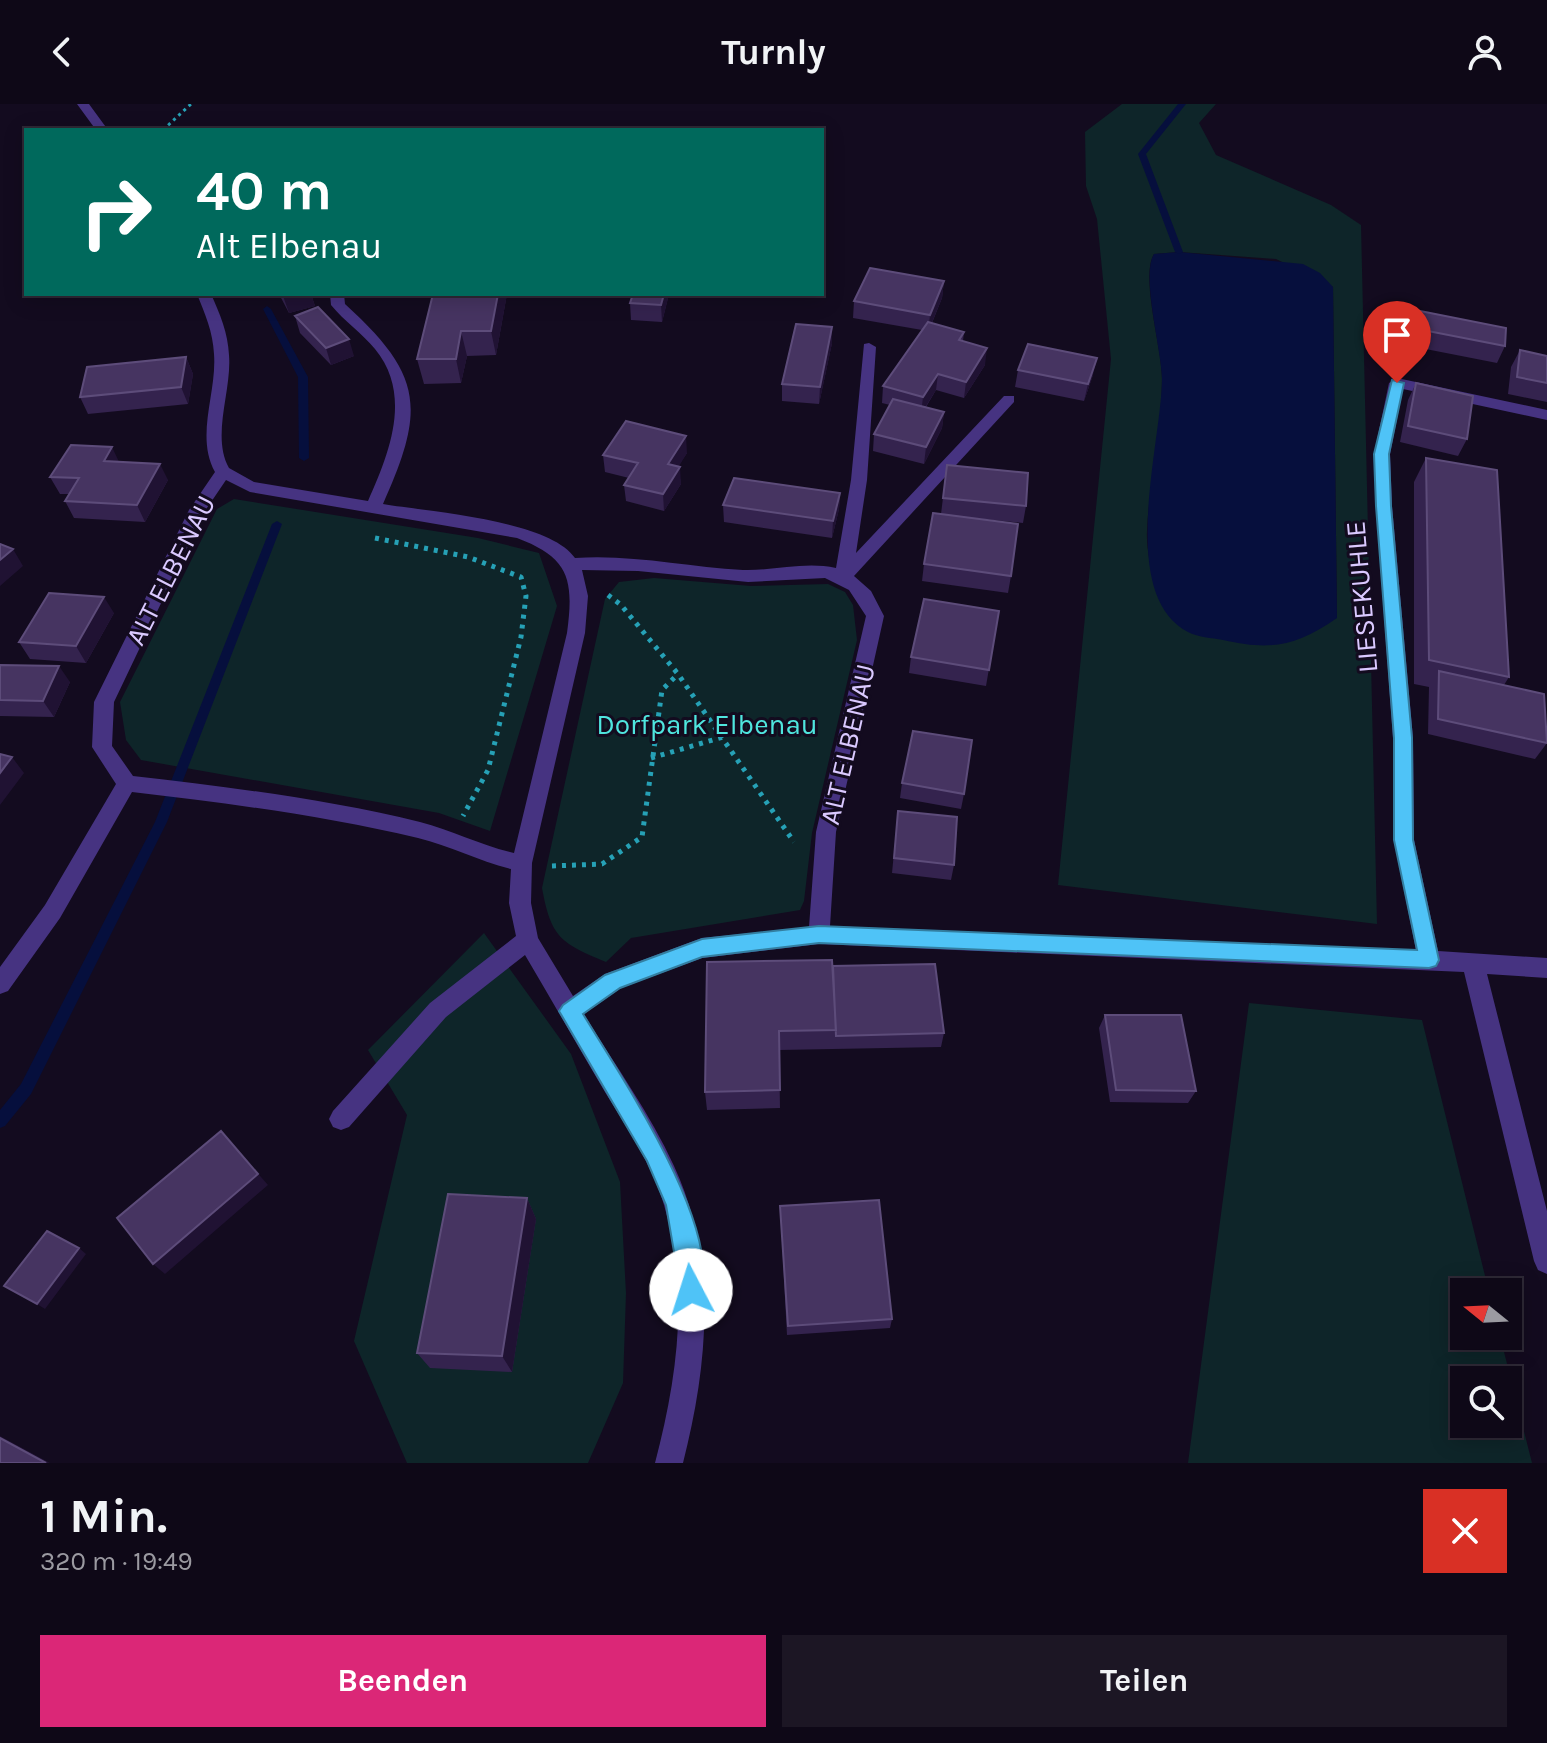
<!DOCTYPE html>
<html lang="de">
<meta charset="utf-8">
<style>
body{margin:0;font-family:Karla,sans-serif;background:#1c1624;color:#f1f3f6;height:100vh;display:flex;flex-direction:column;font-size:30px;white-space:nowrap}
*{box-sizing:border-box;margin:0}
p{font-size:26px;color:#9b9aa1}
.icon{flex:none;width:44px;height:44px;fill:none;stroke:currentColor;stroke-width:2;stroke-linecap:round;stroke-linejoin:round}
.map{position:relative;height:1359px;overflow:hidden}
.sheet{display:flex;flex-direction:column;background:#0e0817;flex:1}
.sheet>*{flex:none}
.top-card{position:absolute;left:24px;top:24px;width:800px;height:168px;border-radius:0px;box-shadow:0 4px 20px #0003,0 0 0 2px #2e2936;background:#00695c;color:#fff;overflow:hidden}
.needle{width:52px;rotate:288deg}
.buttons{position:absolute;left:1450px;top:1174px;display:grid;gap:16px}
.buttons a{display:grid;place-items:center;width:72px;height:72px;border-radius:0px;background:#0e0817;box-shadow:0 4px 20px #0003,0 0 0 2px #2e2936;font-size:40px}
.pin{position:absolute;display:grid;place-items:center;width:68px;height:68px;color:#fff;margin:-82px -34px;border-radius:50% 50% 50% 0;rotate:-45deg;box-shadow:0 0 8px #0007}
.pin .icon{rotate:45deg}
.me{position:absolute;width:88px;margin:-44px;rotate:355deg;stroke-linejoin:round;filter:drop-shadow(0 0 6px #0008)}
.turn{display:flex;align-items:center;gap:28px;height:168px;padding:0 40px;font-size:36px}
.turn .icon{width:104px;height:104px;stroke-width:2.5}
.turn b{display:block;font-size:56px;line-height:68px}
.round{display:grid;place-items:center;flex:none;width:84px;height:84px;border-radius:0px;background:#1c1624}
.summary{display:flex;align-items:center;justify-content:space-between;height:136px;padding:0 40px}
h1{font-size:48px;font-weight:700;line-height:60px}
.cta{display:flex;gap:16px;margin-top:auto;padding:16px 40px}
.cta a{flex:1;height:92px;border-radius:0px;background:#db2777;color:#fff;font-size:32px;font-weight:700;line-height:92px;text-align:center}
.cta a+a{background:#1c1624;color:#f1f3f6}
header{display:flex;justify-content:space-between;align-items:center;height:104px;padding:0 40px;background:#0e0817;font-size:36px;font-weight:700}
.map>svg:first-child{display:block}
.green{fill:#0e2529;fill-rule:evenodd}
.water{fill:#060f3d}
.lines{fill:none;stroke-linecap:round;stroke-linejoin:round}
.stream{fill:#060f3d;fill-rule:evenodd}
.path-far1{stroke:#26a1b6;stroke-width:3;stroke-dasharray:3 4;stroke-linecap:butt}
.path{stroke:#26a1b6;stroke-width:5;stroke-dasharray:4 6;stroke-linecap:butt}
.minor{fill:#463381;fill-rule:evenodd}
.wall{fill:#34234e}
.shaded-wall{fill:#201233}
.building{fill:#463461;stroke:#5d4c7a;stroke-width:2}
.route{fill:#4fc3f7;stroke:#337fa1;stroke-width:2}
.labels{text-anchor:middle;stroke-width:6;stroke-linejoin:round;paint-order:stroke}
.street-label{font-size:28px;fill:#dac9ff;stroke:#130b1f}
.park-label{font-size:28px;fill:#4fe5de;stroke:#130b1f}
</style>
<header><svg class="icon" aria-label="back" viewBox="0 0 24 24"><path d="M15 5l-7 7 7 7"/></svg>Turnly<svg class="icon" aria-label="person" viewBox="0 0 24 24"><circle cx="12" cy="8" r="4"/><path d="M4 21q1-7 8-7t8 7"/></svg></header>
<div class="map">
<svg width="1547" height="1359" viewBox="0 0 1547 1359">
<rect width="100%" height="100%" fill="#130b1f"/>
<path class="green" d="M 1122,0 L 1216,0 L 1199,19 L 1216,51 L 1331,101 L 1361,121 L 1377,820 L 1058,781 L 1111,255 L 1097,115 L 1086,82 L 1085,28 ZM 1179,148 L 1276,155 L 1333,183 L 1337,514 L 1154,481 C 1151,464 1146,444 1147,427 C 1149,376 1162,325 1162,275 C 1162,243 1140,173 1154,150 Z
M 234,395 L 478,434 L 539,449 L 557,502 L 490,727 L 439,709 L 141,656 L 126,636 L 120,598 L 217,405 Z
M 654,474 L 751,482 L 828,480 L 845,488 L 853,501 L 857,536 L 812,729 L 804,797 L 800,806 L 631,834 L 606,858 C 561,839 551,834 542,784 L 605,495 L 619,478 Z
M 484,829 L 571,950 L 620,1078 L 626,1189 L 623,1279 L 588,1359 L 407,1359 L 354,1237 L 407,1011 L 368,946 Z
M 1249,899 L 1422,916 L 1489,1188 L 1464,1188 L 1464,1232 L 1500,1232 L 1532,1359 L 1188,1359 ZM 1464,1276 L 1508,1276 L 1508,1320 L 1464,1320 Z"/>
<path class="water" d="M 1179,148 L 1303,160 L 1320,169 L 1333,183 L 1337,514 C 1296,542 1272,547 1223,536 C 1212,534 1197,533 1188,528 C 1116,490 1162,338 1162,274 C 1161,243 1141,172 1154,150 Z"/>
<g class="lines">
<path class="stream" d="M 1178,0 L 1186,0 L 1146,50 L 1183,148 L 1179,150 L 1175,148 L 1138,50 Z
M 267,202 L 271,205 L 308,273 L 309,354 L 304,357 L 299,354 L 298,273 L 263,205 Z
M 277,417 L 282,420 L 167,718 L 31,990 L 5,1022 L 0,1024 L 0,1006 L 21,980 L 155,718 L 272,420 Z"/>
<path class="path-far1" d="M 163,26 L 191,0"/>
<path class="path" d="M 375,434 L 468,453 L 521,473 L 526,492 L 521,533 L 488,666 L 463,712
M 608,491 L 621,501 L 678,570 L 794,738
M 651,654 L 723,633
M 552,762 L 602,760 L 642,733 L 662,586 L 678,570"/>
<path class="minor" d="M 77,0 L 89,0 L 108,26 L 96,26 Z
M 197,190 L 211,190 C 220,210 228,229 229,251 C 232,287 211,332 229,364 L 254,378 L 368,397 C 389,350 413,291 375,245 C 362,229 344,217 331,201 L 330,190 L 344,190 L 345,200 C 423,271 426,304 383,400 C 430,408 549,416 575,454 C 632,450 687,463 743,466 C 774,467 805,457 836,464 L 851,376 L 864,240 L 869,239 L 876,243 L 867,376 L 856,449 L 1004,292 L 1014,292 L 1014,298 L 854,472 L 871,487 L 884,512 L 836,728 L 830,822 L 1416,846 L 1394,736 L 1393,634 L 1376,402 L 1374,350 L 1389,279 L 1397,274 L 1547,306 L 1547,316 L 1403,285 L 1390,350 L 1392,402 L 1413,634 L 1414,736 L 1438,847 L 1547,854 L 1547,874 L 1487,870 L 1547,1107 L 1547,1170 L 1538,1166 L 1534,1157 L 1464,868 L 819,840 L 702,854 L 621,884 L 584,910 C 614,960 650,1009 674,1062 C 718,1157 708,1260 683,1359 L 655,1359 C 677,1275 690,1186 664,1101 C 652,1060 627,1024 605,988 C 578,942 552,897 525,851 L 446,913 L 349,1023 L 341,1026 L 333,1023 L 329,1015 L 333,1007 L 430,899 L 516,832 L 509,799 L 511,765 C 479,757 450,742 418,734 C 324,712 228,699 132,688 L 60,814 L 8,887 L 0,890 L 0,863 L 45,801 L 116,680 L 92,643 L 94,598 L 189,406 L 215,368 C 195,332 217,289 214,250 C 213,228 205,210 197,190 ZM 226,376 L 250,388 L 517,434 C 570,454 574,476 567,529 L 514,749 C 482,742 452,726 420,718 C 326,695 229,683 133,672 L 112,642 L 114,598 L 205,407 ZM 582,466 L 638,467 L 748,478 L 825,474 L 849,486 L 866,512 L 816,728 L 809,823 L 702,834 L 605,870 L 573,892 L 538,834 L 531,799 L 532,759 L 585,529 L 588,492 Z"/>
</g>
<path class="wall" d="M 944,177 L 942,194 L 932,219 L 964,228 L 963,237 L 985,261 L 964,294 L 936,286 L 926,303 L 944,308 L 942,324 L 924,360 L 873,347 L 874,330 L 890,301 L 882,299 L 883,282 L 922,226 L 853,214 L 854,197 Z
M 279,190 L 311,190 L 315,202 L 289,209 Z
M 507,190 L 496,251 L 467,252 L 461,279 L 424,280 L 417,255 Z
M 669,190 L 662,218 L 631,216 L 630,199 Z
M 1405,204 L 1505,242 L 1497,259 L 1395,239 L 1397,221 Z
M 295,212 L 354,252 L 331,261 L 300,229 Z
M 832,239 L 819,300 L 782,297 L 782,280 Z
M 1520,246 L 1547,252 L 1547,298 L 1508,290 L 1511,263 Z
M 186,253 L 193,270 L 188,300 L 88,310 L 80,293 Z
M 1018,266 L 1093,271 L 1084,297 L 1015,283 Z
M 1416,279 L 1467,335 L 1458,352 L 1400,338 L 1408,296 Z
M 687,349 L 678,362 L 681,380 L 664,407 L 626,397 L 624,381 L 629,374 L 605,368 L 603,351 Z
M 1426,354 L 1509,573 L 1504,581 L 1547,639 L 1535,655 L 1428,630 L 1429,583 L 1414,580 L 1414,378 Z
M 119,358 L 168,376 L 145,418 L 74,414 L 65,397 L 69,390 L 60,390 L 50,373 Z
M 947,361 L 1026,402 L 1023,419 L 963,413 L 1011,472 L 1008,489 L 922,477 L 924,460 L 941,410 Z
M 840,389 L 839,405 L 832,434 L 724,418 L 723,401 Z
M 999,507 L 986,582 L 909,569 L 911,553 Z
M 114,509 L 86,559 L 30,555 L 19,538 Z
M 0,561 L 70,578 L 54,613 L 0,612 Z
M 902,679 L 964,690 L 961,705 L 900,694 Z
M 898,707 L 954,761 L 951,776 L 892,769 Z
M 833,862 L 944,929 L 941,943 L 779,946 L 780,1004 L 707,1006 L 705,988 Z
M 1105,911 L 1196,987 L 1188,999 L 1110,998 L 1099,924 Z
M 527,1094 L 536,1115 L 512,1268 L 430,1264 L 417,1249 Z
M 780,1102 L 892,1215 L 890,1224 L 787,1231 Z"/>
<path class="shaded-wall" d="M 944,177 L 942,194 L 928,228 L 930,211 Z
M 291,190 L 311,190 L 315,202 L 289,209 L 283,192 Z
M 498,190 L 507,190 L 496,251 L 491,227 Z
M 664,190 L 669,190 L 662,218 L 661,201 Z
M 832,223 L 832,239 L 819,300 L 820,283 Z
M 461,227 L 467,252 L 461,279 L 456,255 Z
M 349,235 L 354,252 L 331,261 L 326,244 Z
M 987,244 L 985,261 L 964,294 L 966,278 Z
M 186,253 L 193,270 L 188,300 L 181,283 Z
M 1097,254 L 1093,271 L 1084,297 L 1088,280 Z
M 938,270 L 936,286 L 921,310 L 923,293 Z
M 944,308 L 942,324 L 924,360 L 926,343 Z
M 686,332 L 687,349 L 670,377 L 668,360 Z
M 112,343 L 120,360 L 104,357 Z
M 160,360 L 168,376 L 145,418 L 137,401 Z
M 680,363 L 681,380 L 664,407 L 663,390 Z
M 840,389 L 839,405 L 832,434 L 833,417 Z
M 13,445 L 23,462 L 0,482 L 0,456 Z
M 104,493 L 114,509 L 86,559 L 76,542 Z
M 59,562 L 70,578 L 54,613 L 43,597 Z
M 12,653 L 24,669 L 0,701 L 0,669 Z
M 221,1027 L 268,1081 L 165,1170 L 153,1160 Z
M 527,1094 L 536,1115 L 512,1268 L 502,1252 Z
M 79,1144 L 86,1150 L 45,1205 L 37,1200 Z
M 0,1332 L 50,1359 L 46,1359 L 0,1334 Z"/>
<path class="building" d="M 870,164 L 944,177 L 930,211 L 854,197 Z
M 433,190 L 498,190 L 491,227 L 461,227 L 456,255 L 417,255 Z
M 633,190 L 664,190 L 661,201 L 630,199 Z
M 318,203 L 349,235 L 326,244 L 295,212 Z
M 1405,204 L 1506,224 L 1505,242 L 1402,222 Z
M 928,218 L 964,228 L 959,236 L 987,244 L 966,278 L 938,270 L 923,293 L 883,282 Z
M 796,220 L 832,223 L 820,283 L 782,280 Z
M 1028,240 L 1097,254 L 1088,280 L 1018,266 Z
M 1520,246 L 1547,252 L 1547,279 L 1517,273 Z
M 186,253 L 181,283 L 80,293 L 87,263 Z
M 1416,279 L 1473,292 L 1467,335 L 1408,322 Z
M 893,295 L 944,308 L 926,343 L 874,330 Z
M 626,317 L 686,332 L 668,360 L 680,363 L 663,390 L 624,381 L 638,359 L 603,351 Z
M 71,341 L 112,343 L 104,357 L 160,360 L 137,401 L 65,397 L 79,374 L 50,373 Z
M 1426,354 L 1497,366 L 1509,573 L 1429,556 Z
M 947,361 L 1028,369 L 1026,402 L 943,394 Z
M 734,374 L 840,389 L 833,417 L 723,401 Z
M 933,409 L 1018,420 L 1011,472 L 924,460 Z
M 0,440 L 13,445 L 0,456 Z
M 49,489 L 104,493 L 76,542 L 19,538 Z
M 924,495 L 999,507 L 989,566 L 911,553 Z
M 0,561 L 59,562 L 43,597 L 0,596 Z
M 1439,567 L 1544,590 L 1547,639 L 1438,615 Z
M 913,627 L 972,636 L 964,690 L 902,679 Z
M 0,650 L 12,653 L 0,669 Z
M 898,707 L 957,713 L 954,761 L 894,754 Z
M 832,856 L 836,926 L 779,927 L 780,986 L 705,988 L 707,858 Z
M 935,860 L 944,929 L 836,932 L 833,862 Z
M 1105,911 L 1181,911 L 1196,987 L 1116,986 Z
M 221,1027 L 258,1070 L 153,1160 L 117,1114 Z
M 448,1090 L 527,1094 L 502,1252 L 417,1249 Z
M 879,1096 L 892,1215 L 788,1222 L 780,1102 Z
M 47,1127 L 79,1144 L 37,1200 L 4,1182 Z
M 0,1334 L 46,1359 L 0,1359 Z"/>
<path class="route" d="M 1392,276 L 1404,279 L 1389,350 L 1391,402 L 1412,634 L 1413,736 L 1439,856 L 1436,862 L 1429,864 L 819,839 L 702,853 L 620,884 L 583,910 C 618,968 727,1128 699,1195 L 691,1198 L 682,1195 L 666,1101 L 647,1057 L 559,907 L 563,901 L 605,871 L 702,835 L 819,822 L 1417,846 L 1394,736 L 1394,634 L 1376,402 L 1374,350 Z"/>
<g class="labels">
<g class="street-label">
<text transform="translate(170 466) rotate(-63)" y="10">ALT ELBENAU</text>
<text transform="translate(1361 493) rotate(-95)" y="10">LIESEKUHLE</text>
<text transform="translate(847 640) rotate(-77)" y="10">ALT ELBENAU</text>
</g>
<g class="park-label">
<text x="707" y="630">Dorfpark Elbenau</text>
</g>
</g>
</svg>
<div class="buttons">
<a><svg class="needle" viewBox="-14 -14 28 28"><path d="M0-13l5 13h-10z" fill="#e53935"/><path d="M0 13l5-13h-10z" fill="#9b9aa1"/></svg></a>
<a><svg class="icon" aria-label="search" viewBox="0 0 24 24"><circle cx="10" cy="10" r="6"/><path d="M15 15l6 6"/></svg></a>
</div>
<div class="pin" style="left:1397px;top:279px;background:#d93025"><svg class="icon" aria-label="arrive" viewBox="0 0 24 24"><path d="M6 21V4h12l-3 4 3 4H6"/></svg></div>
<svg class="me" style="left:691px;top:1186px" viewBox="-20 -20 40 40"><circle r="19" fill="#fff"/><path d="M0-13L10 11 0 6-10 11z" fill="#4fc3f7"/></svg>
<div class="top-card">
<div class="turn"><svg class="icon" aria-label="right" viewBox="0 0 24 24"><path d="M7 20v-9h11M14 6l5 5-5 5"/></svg><div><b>40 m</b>Alt Elbenau</div></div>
</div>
</div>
<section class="sheet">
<div class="summary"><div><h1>1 Min.</h1><p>320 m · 19:49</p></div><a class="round" style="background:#d93025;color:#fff"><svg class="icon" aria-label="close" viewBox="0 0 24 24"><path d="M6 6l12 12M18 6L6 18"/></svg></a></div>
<div class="cta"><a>Beenden</a><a>Teilen</a></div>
</section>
